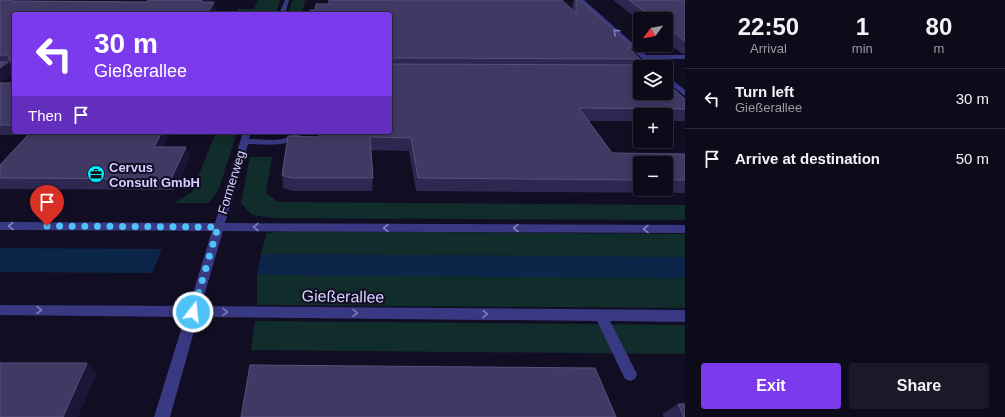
<!DOCTYPE html>
<meta charset="utf-8">
<style>
body{margin:0;font-family:Arial,sans-serif;background:#1b1827;color:#f1f3f6;height:100vh;display:flex;flex-direction:column;font-size:15px;white-space:nowrap}
*{box-sizing:border-box;margin:0}
p{font-size:13px;color:#9a9aa2}
.icon{flex:none;width:22px;height:22px;fill:none;stroke:currentColor;stroke-width:2;stroke-linecap:round;stroke-linejoin:round}
.map{position:relative;flex:1;overflow:hidden}
.panel{display:flex;flex-direction:column;background:#0d0a1a;width:320px}
.panel>*{flex:none}
.hud{position:absolute;left:12px;top:12px;width:380px;height:122px;border-radius:4px;box-shadow:0 2px 10px #0003,0 0 0 1px #2d2b39;background:#7c3aed;color:#fff;overflow:hidden}
.needle{width:26px;rotate:238deg}
.controls{position:absolute;left:633px;top:12px;display:grid;gap:8px}
.controls a{display:grid;place-items:center;width:40px;height:40px;border-radius:4px;background:#0d0a1a;box-shadow:0 2px 10px #0003,0 0 0 1px #2d2b39;font-size:20px}
.pin{position:absolute;display:grid;place-items:center;width:34px;height:34px;color:#fff;margin:-41px -17px;border-radius:50% 50% 50% 0;rotate:-45deg;box-shadow:0 0 4px #0007}
.pin .icon{rotate:45deg}
.me{position:absolute;width:44px;margin:-22px;rotate:16deg;stroke-linejoin:round;filter:drop-shadow(0 0 3px #0008)}
.turn{display:flex;align-items:center;gap:14px;height:84px;padding:0 16px;font-size:18px}
.turn .icon{width:52px;height:52px;stroke-width:2.5}
.turn b{display:block;font-size:28px;line-height:34px}
.then{display:flex;align-items:center;height:38px;padding:0 16px;background:#0003;gap:8px;font-size:15px}
.eta{display:flex;justify-content:space-evenly;align-items:center;height:68px;text-align:center}
.eta b{font-size:24px;font-weight:700;line-height:28px}
.primary-button{display:flex;gap:8px;margin-top:auto;padding:8px 16px}
.primary-button a{flex:1;height:46px;border-radius:4px;background:#7c3aed;color:#fff;font-size:16px;font-weight:700;line-height:46px;text-align:center}
.primary-button a+a{background:#1b1827;color:#f1f3f6}
ul{padding:0;list-style:none}
li{display:flex;align-items:center;gap:12px;height:60px;padding:0 16px;border-top:1px solid #2d2b39}
li div{flex:1}
li b{display:block;font-size:15px}
li em{font-style:normal}
main{display:flex;flex:1;min-height:0}
.map>svg:first-child{display:block}
.green{fill:#112d2b}
.water{fill:#0c2649}
.lines{fill:none;stroke-linecap:round;stroke-linejoin:round}
.path{stroke:#2eb6a8;stroke-width:1.5;stroke-dasharray:1 1.5;stroke-linecap:butt}
.minor{fill:#393883;fill-rule:evenodd}
.wall{fill:#2e2751;fill-rule:evenodd}
.shaded-wall{fill:#1b1537}
.building{fill:#3f3964;stroke:#57517c}
.oneway{stroke:#7f7cbb}
.route{stroke:#4fc3f7;stroke-width:7;stroke-dasharray:0 12.6}
.labels{text-anchor:middle;stroke-width:4;stroke-linejoin:round;paint-order:stroke}
.poi-label{font-size:13px;font-weight:bold;fill:#d4d0ff;stroke:#110e23;text-anchor:start}
.street-label{font-size:13px;fill:#d4d0ff;stroke:#110e23}
.near-street-label{font-size:16px;fill:#d4d0ff;stroke:#110e23}
</style>
<main>
<div class="map">
<svg width="685" height="417" viewBox="0 0 685 417">
<rect width="100%" height="100%" fill="#110e23"/>
<path class="green" d="M 258,0 L 280,0 L 276,14 L 238,14 L 240,9 L 254,9 Z
M 294,0 L 305,0 L 302,14 L 288,14 L 292,1 Z
M 216,132 L 237,132 L 219,189 L 209,203 L 174,203 L 192,192 Z
M 250,157 L 272,157 L 266,193 L 278,202 L 685,205 L 685,220 L 272,218 L 252,215 L 241,203 Z
M 287,231 L 685,234 L 685,257 L 261,254 L 267,233 Z
M 257,275 L 685,278 L 685,308 L 257,305 Z
M 255,321 L 685,325 L 685,354 L 251,350 Z"/>
<path class="water" d="M 0,248 L 162,249 L 152,273 L 0,272 Z
M 261,254 L 685,257 L 685,278 L 257,275 Z"/>
<g class="lines">
<path class="path" d="M 237,14 L 239,9"/>
<path class="minor" d="M 285,0 L 289,0 L 285,14 L 279,14 Z
M 579,0 L 584,0 L 646,55 L 685,55 L 685,59 L 650,59 L 658,67 L 651,67 Z
M 0,66 L 14,66 L 14,70 L 0,70 Z
M 666,75 L 685,90 L 685,96 L 666,81 Z
M 243,132 L 251,132 L 249,139 C 260,139 271,141 282,139 C 292,137 292,132 303,132 C 290,149 267,144 248,144 L 225,223 L 685,225 L 685,233 L 223,231 L 201,306 L 685,310 L 685,322 L 610,321 L 637,374 L 635,379 L 630,381 L 625,379 L 597,321 L 198,317 L 170,417 L 154,417 L 185,317 L 0,315 L 0,305 L 189,306 L 212,231 L 0,230 L 0,222 L 215,223 Z"/>
</g>
<path class="wall" d="M 0,0 L 29,0 L 28,1 L 147,2 L 148,0 L 210,0 L 208,2 L 216,11 L 214,14 L 14,14 L 14,68 L 12,65 L 10,65 L 14,72 L 1,83 L 14,83 L 14,132 L 171,132 L 163,147 L 186,147 L 189,158 L 175,190 L 0,189 L 0,165 L 27,135 L 0,135 Z
M 574,0 L 580,0 L 633,47 L 631,50 L 640,59 L 637,65 L 685,99 L 685,121 L 666,121 L 666,115 L 640,115 L 640,121 L 588,121 L 612,153 L 685,154 L 685,193 L 416,191 L 409,151 L 371,150 L 373,178 L 372,191 L 293,191 L 283,188 L 282,175 L 319,137 L 390,14 L 572,9 L 572,6 ZM 640,163 L 666,163 L 666,189 L 640,189 Z
M 613,0 L 685,0 L 685,54 L 682,54 L 666,41 L 666,19 L 640,19 L 640,21 Z
M 678,404 L 685,417 L 664,417 L 662,414 Z"/>
<path class="shaded-wall" d="M 12,0 L 29,0 L 15,9 L 11,1 Z
M 202,0 L 210,0 L 203,11 L 201,2 Z
M 214,2 L 216,11 L 214,14 L 207,14 Z
M 14,57 L 14,68 L 10,61 Z
M 8,62 L 14,72 L 0,83 L 0,68 Z
M 162,132 L 171,132 L 158,158 L 154,147 Z
M 186,147 L 189,158 L 175,190 L 171,179 Z
M 87,363 L 97,373 L 78,417 L 63,417 Z"/>
<path class="building" d="M 0,0 L 12,0 L 11,1 L 147,2 L 148,0 L 202,0 L 201,2 L 214,2 L 207,14 L 14,14 L 14,57 L 10,61 L 8,55 L 0,55 Z
M 329,0 L 562,0 L 576,13 L 576,0 L 580,0 L 633,47 L 628,47 L 640,59 L 391,58 L 390,59 L 390,14 L 310,14 L 310,10 L 315,10 L 316,4 L 329,4 Z
M 629,0 L 685,0 L 685,41 L 666,27 L 666,19 L 655,19 Z
M 0,62 L 8,62 L 0,68 Z
M 390,64 L 648,65 L 649,67 L 640,67 L 640,93 L 666,93 L 666,82 L 685,99 L 685,109 L 579,108 L 612,153 L 685,154 L 685,180 L 666,180 L 666,163 L 640,163 L 640,180 L 418,178 L 411,138 L 370,137 L 373,178 L 292,178 L 282,175 L 288,136 L 319,137 L 319,132 L 390,132 Z
M 0,83 L 14,83 L 14,125 L 0,125 Z
M 31,132 L 162,132 L 154,147 L 186,147 L 171,179 L 0,178 L 0,165 Z
M 0,363 L 87,363 L 63,417 L 0,417 Z
M 250,365 L 595,368 L 616,417 L 241,417 Z
M 678,404 L 685,404 L 685,417 L 684,417 Z"/>
<defs><path id="oneway-chevron" d="M-2-3.5L2.5 0L-2 3.5" fill="none" stroke-width="1.6" stroke-linecap="round" stroke-linejoin="round"/></defs>
<g class="oneway">
<use href="#oneway-chevron" transform="translate(616 32) rotate(-138)"/>
<use href="#oneway-chevron" transform="translate(11 226) rotate(-180)"/>
<use href="#oneway-chevron" transform="translate(256 227) rotate(-180)"/>
<use href="#oneway-chevron" transform="translate(386 228) rotate(-180)"/>
<use href="#oneway-chevron" transform="translate(516 228) rotate(-180)"/>
<use href="#oneway-chevron" transform="translate(646 229) rotate(-180)"/>
<use href="#oneway-chevron" transform="translate(39 310)"/>
<use href="#oneway-chevron" transform="translate(225 312) rotate(1)"/>
<use href="#oneway-chevron" transform="translate(355 313) rotate(1)"/>
<use href="#oneway-chevron" transform="translate(485 314) rotate(1)"/>
</g>
<g class="lines">
<path class="route" d="M 47,226 L 218,227 L 193,312"/>
</g>
<defs>
<g id="office-disc" transform="scale(0.9)"><circle r="9.5" fill="#00ebfb" stroke="#110e23"/><path d="M-6-3h4V-5.5h4V-3h4V5H-6ZM-1-4.5V-3h2v-1.5ZM-6 0V1H6V0Z" fill="#111"/></g>
</defs>
<g fill-rule="evenodd">
<use href="#office-disc" x="96" y="174"/>
</g>
<g class="labels">
<g class="poi-label">
<text x="109" y="172">Cervus<tspan x="109" dy="15">Consult GmbH</tspan></text>
</g>
<g class="street-label">
<text transform="translate(231 182) rotate(-73)" y="5">Formerweg</text>
</g>
<g class="near-street-label">
<text transform="translate(343 296) rotate(1)" y="6">Gießerallee</text>
</g>
</g>
</svg>
<div class="controls">
<a><svg class="needle" viewBox="-14 -14 28 28"><path d="M0-13l5 13h-10z" fill="#e53935"/><path d="M0 13l5-13h-10z" fill="#9a9aa2"/></svg></a>
<a><svg class="icon" aria-label="layers" viewBox="0 0 24 24"><path d="M12 4l9 5-9 5-9-5zM3 14l9 5 9-5"/></svg></a>
<a>+</a>
<a>−</a>
</div>
<div class="pin" style="left:47px;top:226px;background:#d93025"><svg class="icon" aria-label="arrive" viewBox="0 0 24 24"><path d="M6 21V4h12l-3 4 3 4H6"/></svg></div>
<svg class="me" style="left:193px;top:312px" viewBox="-20 -20 40 40"><circle r="17" fill="#4fc3f7" stroke="#fff" stroke-width="3"/><path d="M0-11L8 9 0 5-8 9z" fill="#fff"/></svg>
<div class="hud">
<div class="turn"><svg class="icon" aria-label="left" viewBox="0 0 24 24"><path d="M17 20v-9H6M10 6l-5 5 5 5"/></svg><div><b>30 m</b>Gießerallee</div></div>
<div class="then">Then<svg class="icon" aria-label="arrive" viewBox="0 0 24 24"><path d="M6 21V4h12l-3 4 3 4H6"/></svg></div>
</div>
</div>
<section class="panel">
<div class="eta">
<div><b>22:50</b><p>Arrival</p></div>
<div><b>1</b><p>min</p></div>
<div><b>80</b><p>m</p></div>
</div>
<ul>
<li><svg class="icon" aria-label="left" viewBox="0 0 24 24"><path d="M17 20v-9H6M10 6l-5 5 5 5"/></svg><div><b>Turn left</b><p>Gießerallee</p></div><em>30 m</em></li>
<li><svg class="icon" aria-label="arrive" viewBox="0 0 24 24"><path d="M6 21V4h12l-3 4 3 4H6"/></svg><div><b>Arrive at destination</b></div><em>50 m</em></li>
</ul>
<div class="primary-button"><a>Exit</a><a>Share</a></div>
</section>
</main>
